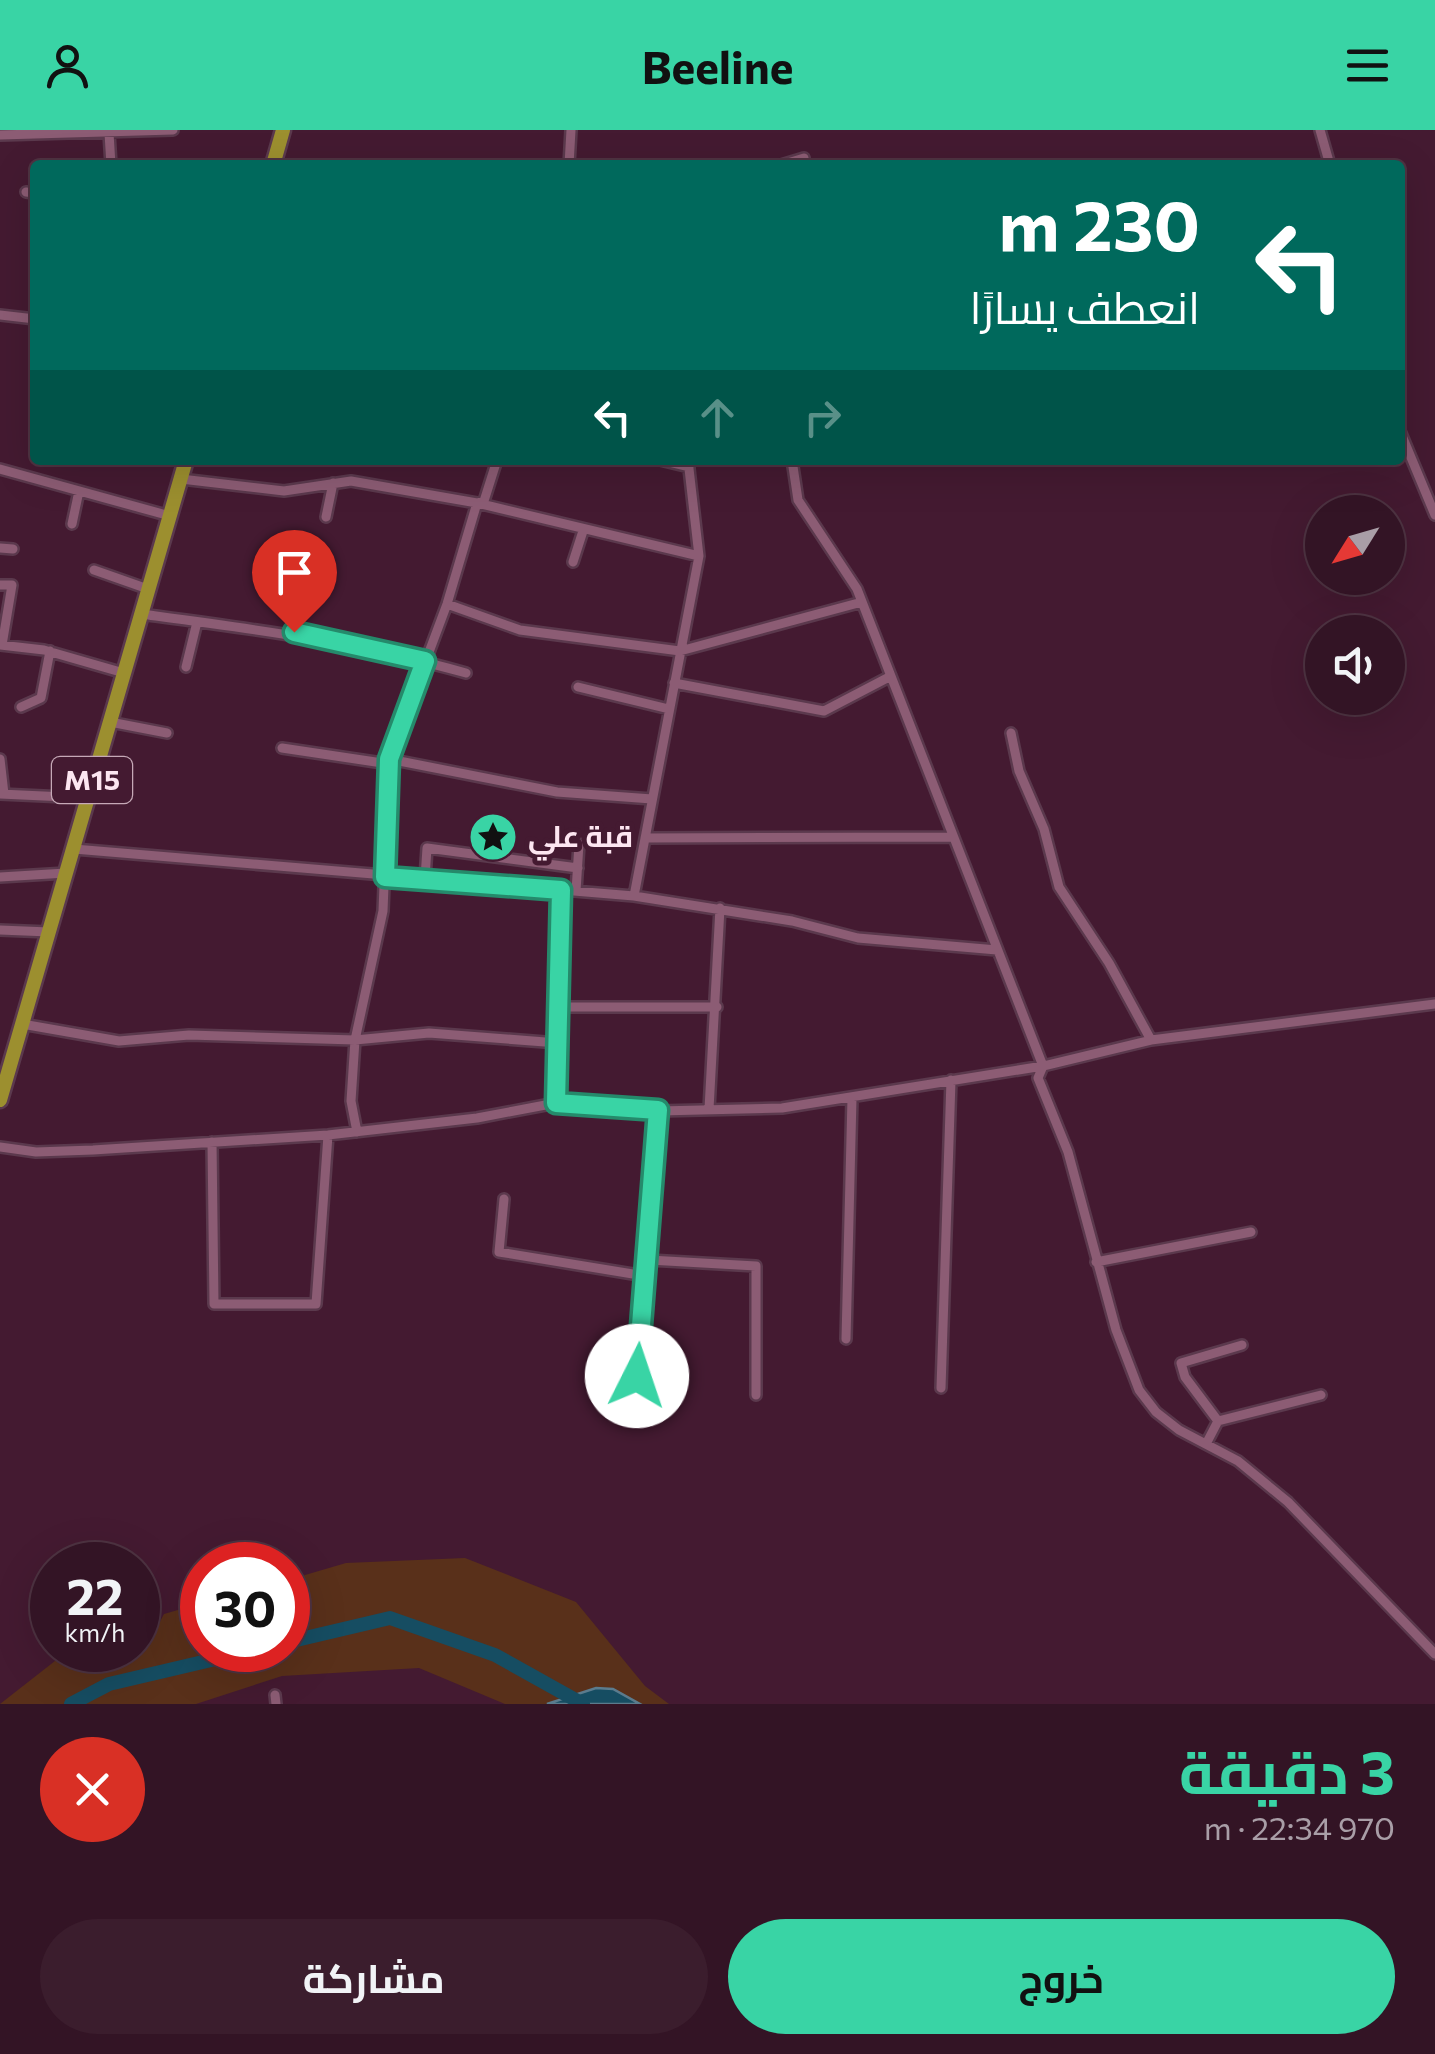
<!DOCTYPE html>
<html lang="ar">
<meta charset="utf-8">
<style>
body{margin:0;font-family:Commissioner,Cairo,sans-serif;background:#3b1d2d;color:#f1f3f6;direction:rtl;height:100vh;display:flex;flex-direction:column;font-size:38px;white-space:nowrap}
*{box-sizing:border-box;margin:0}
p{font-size:32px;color:#a99ea7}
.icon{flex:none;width:55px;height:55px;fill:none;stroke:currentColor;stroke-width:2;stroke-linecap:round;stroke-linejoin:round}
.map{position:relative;height:1574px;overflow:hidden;direction:ltr}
.panel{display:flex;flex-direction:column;background:#331425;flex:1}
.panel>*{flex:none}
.guide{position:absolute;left:30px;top:30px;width:1375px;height:305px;border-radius:10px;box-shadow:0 10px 40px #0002,0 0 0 2px #4e3342;direction:rtl;background:#00695c;color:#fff;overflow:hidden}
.needle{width:65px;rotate:233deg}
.fabs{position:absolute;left:1305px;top:365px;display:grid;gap:20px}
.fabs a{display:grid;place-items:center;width:100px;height:100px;border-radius:50%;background:#331425;box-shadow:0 10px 40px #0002,0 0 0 2px #4e3342;font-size:50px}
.speed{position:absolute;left:30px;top:1412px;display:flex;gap:20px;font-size:50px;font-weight:700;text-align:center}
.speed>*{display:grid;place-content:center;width:130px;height:130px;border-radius:50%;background:#331425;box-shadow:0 10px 40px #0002,0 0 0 2px #4e3342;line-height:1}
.speed small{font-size:25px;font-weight:400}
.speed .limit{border:15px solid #d22;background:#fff;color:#111}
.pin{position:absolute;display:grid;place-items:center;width:85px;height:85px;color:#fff;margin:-102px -42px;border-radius:50% 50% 50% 0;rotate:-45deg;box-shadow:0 0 10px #0007}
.pin .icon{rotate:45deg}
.me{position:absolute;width:110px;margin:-55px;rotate:4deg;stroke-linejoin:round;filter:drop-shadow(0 0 8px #0008)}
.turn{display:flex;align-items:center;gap:35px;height:210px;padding:0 40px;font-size:45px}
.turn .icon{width:130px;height:130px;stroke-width:2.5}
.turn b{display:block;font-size:70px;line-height:85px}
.lanes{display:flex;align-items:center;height:95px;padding:0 40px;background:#0003;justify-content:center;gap:50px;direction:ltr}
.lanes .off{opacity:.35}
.round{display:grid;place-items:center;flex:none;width:105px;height:105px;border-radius:52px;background:#3b1d2d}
.summary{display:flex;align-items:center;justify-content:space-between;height:170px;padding:0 40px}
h1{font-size:60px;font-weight:700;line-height:75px;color:#39d4a5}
.action{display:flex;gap:20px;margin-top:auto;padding:20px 40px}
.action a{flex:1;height:115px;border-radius:60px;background:#39d4a5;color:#111;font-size:40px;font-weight:700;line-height:115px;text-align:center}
.action a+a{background:#3b1d2d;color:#f1f3f6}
header{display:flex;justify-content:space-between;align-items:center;height:130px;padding:0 40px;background:#39d4a5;color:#111;font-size:45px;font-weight:700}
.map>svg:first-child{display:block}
.green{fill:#59301a}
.water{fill:#164d62;stroke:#5b7b8d;stroke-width:2.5}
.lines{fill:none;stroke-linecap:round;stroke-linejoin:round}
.river{stroke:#164d62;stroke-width:14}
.minor-casing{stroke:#5b394d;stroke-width:14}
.trunk-casing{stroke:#5b394d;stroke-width:19}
.minor{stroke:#8c5c74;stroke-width:9}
.trunk{stroke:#9c8f2f;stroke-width:14}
.route-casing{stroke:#258a6b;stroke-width:25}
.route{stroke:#39d4a5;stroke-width:18}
.labels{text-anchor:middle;stroke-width:10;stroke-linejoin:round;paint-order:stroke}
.shield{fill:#441a31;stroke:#c6a9b7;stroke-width:2.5}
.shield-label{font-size:28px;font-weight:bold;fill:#fde6f1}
.poi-label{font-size:30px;font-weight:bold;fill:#fde6f1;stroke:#441a31;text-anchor:start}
</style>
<header><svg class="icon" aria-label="menu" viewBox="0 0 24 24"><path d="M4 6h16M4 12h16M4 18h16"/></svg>Beeline<svg class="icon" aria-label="person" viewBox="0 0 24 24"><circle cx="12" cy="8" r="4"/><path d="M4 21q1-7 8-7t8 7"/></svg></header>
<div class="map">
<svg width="1435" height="1574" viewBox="0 0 1435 1574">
<rect width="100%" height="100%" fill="#441a31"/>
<path class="green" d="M 465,1428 L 576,1472 L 645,1556 L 669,1574 L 505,1574 L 419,1538 L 282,1546 L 196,1574 L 0,1574 L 69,1520 L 138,1520 L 138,1495 L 156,1499 L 164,1484 L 202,1473 L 202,1520 L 288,1520 L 288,1450 L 346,1433 Z"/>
<path class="water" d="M 596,1558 L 613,1559 L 640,1574 L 547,1574 Z"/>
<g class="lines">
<path class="river" d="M 288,1512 L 390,1488 L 495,1525 L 583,1574
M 71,1574 L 109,1554 L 254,1520"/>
<g class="minor-casing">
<path id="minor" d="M 1320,0 L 1330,35
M 109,3 L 111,35
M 0,5 L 173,0
M 569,35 L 571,0
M 781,35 L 804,28
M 26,62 L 35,63
M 0,185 L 35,189
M 1400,301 L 1435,385
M 660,330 L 689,337
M 792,330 L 798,370 L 857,459 L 1043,936 L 1038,948 L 1068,1022 L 1116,1200 L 1139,1260 L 1156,1282 L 1179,1300 L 1238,1331 L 1288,1372 L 1435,1524
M 0,339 L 170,386
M 181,349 L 284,361 L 351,351 L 477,373 L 699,426
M 326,387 L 333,353
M 72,394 L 79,361
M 0,418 L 13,419
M 573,432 L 583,401
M 94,440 L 148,459
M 0,455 L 12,455 L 2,515
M 447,474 L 520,500 L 680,521 L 862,472
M 141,484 C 253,499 356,512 466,543
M 0,515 L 44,520 L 124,543
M 186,537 L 197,492
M 674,553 L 824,581 L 891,546
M 578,557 L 669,579
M 21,577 L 41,568 L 50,521
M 110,592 L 167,603
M 1011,603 L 1019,641 L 1044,699 L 1059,757 L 1109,833 L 1151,910
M 282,618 L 389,634
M 0,629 L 4,664
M 389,629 L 557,662 L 652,669
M 0,664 L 87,668
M 645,708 L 953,707
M 74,719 L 634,766 L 792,791 L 858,808 L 997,820
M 0,747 L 66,743
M 425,748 L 427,718 L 578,738
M 576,761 L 579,714
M 634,766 L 699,426 L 688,330
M 0,800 L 49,802
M 559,877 L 717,877
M 22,894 L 119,911 L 189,905 L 355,910 L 429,903 L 558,913
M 556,973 L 561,760
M 709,979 L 720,778
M 357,1002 L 351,971 L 355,910 L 383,781 L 389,629 L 447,474 L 477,373 L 484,371 L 497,330
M 212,1012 L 214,1174 L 316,1174 L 328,1005
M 0,1017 L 36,1022 L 93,1020 L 328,1005 L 477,988 L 556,973 L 659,981 L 782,978 L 1043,936 L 1151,910 L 1435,874
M 504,1069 L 499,1122 L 645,1146
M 649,1130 L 756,1136 L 756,1265
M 1096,1132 L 1251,1102
M 846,1209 L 852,968
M 637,1245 L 659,981
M 941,1258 L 951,950
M 1218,1291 L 1185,1247 L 1181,1233 L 1242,1215
M 1206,1314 L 1218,1291 L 1321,1265
M 275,1565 L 276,1574"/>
</g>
<g class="trunk-casing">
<path id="trunk" d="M 273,35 L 283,0
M 0,970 L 186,330"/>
</g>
<use href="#minor" class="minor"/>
<use href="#trunk" class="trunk"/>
</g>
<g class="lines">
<g class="route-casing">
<path id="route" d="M 294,502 L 425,531 L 389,629 L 385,747 L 561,760 L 556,973 L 658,980 L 637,1246"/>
</g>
<use href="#route" class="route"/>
</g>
<defs>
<g id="sight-disc" transform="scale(2.5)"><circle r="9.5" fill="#39d4a5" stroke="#441a31"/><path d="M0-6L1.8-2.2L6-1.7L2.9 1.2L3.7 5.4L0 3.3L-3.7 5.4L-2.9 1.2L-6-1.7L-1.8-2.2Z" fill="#111"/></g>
</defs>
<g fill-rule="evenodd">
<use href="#sight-disc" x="493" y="707"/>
</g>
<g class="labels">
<rect class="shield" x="52" y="627" width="80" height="46" rx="8"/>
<g class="shield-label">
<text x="92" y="660">M15</text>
</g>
<g class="poi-label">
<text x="528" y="717">قبة علي</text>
</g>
</g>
</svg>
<div class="fabs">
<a><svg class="needle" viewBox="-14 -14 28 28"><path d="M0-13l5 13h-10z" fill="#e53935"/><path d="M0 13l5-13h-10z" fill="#a99ea7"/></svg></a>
<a><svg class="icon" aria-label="sound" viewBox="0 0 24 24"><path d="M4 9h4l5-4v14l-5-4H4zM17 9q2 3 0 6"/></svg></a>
</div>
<div class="speed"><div>22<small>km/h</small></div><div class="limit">30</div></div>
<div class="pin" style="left:294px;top:502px;background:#d93025"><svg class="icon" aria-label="arrive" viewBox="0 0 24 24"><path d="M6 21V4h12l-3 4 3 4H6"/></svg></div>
<svg class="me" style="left:637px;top:1246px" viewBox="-20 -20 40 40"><circle r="19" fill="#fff"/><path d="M0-13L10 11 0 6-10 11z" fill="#39d4a5"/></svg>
<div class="guide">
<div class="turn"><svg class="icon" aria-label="left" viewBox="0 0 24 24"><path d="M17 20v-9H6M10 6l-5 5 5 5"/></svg><div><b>230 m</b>انعطف يسارًا</div></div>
<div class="lanes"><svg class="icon" aria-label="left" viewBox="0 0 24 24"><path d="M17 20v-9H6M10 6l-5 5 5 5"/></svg><svg class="icon off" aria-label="ahead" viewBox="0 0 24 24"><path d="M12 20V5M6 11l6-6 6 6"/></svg><svg class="icon off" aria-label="right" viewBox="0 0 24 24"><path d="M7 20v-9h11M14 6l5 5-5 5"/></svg></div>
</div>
</div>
<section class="panel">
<div class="summary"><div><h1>3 دقيقة</h1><p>970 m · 22:34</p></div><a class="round" style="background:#d93025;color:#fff"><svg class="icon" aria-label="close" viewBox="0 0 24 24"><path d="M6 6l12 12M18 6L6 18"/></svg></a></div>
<div class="action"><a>خروج</a><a>مشاركة</a></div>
</section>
